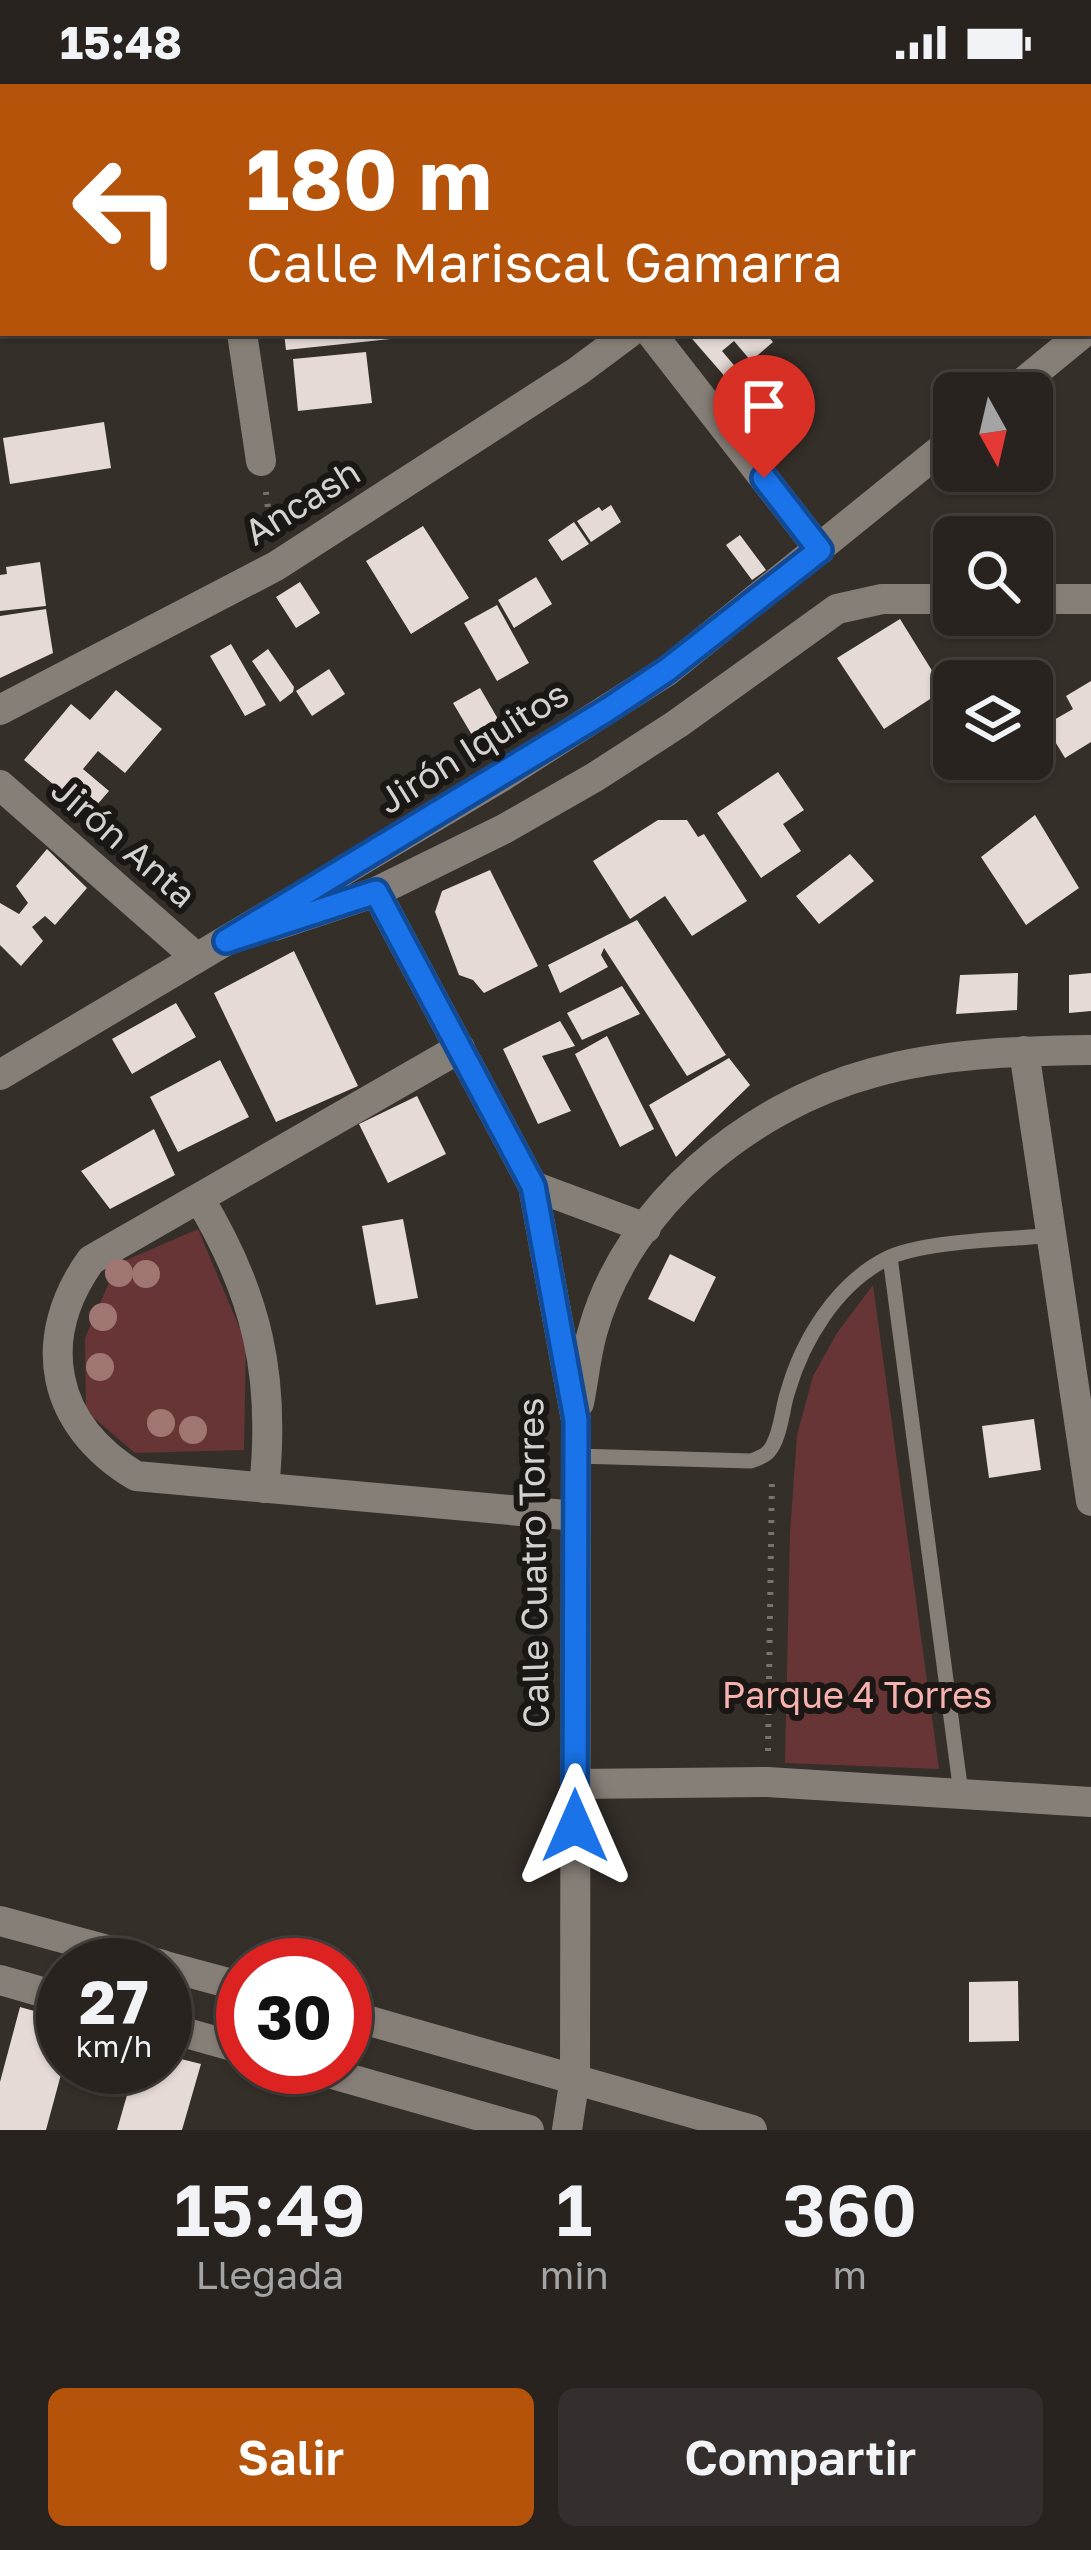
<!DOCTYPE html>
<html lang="es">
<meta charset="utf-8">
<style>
body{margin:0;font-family:"Golos Text",sans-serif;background:#342f2c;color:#f1f3f6;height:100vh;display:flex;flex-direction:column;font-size:45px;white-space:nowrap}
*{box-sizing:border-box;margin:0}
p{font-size:39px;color:#a5a4a4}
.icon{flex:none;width:66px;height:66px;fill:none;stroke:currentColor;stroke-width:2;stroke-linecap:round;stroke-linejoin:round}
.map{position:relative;height:2046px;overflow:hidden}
.details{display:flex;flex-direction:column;background:#28231f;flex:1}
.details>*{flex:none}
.top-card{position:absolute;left:0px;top:0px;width:1092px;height:252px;box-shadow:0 3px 9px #0004,0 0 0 3px #44403d;background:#b45309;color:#fff;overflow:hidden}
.needle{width:78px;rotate:172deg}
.controls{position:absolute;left:933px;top:288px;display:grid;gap:24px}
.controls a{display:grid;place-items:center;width:120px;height:120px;border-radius:18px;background:#28231f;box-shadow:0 3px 9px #0004,0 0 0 3px #44403d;font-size:60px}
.speed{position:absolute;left:36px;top:1854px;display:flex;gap:24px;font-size:60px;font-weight:700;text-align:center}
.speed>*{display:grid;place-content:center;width:156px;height:156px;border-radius:50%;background:#28231f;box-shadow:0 3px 9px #0004,0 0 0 3px #44403d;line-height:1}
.speed small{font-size:30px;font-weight:400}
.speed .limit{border:18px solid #d22;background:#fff;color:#111}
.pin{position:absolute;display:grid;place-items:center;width:102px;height:102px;color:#fff;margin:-123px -51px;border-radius:50% 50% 50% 0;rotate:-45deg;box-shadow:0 0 12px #0007}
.pin .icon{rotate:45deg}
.me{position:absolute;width:132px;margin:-66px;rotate:0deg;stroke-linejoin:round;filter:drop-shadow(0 0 9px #0008)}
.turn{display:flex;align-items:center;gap:42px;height:252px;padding:0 48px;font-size:54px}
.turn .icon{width:156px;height:156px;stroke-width:2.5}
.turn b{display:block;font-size:84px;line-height:102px}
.eta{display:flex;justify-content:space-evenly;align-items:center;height:204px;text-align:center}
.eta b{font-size:72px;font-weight:600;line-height:84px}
.action{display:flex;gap:24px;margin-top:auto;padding:24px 48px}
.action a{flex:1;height:138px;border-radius:18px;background:#b45309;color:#fff;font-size:48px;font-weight:600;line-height:138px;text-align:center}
.action a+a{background:#342f2c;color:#f1f3f6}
.status{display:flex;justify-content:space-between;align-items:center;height:84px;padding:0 60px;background:#28231f;direction:ltr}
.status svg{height:33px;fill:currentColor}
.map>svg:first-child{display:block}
.green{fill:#673535}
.building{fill:#e5dad6}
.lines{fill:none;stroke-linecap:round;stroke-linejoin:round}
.path{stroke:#78736e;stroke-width:6;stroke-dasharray:3 9;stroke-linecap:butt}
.lane{stroke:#867f78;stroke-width:15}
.street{stroke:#867f78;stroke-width:30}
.secondary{stroke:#867f78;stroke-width:30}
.tree{fill:#a07672}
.route-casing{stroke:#114b97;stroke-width:30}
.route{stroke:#1a73e8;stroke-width:21}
.labels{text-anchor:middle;stroke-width:12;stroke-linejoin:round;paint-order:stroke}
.street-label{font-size:36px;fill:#d5d1ce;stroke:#1a1715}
.park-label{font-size:36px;fill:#f7b1ae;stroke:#1a1715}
</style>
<div class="status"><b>15:48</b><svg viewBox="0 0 49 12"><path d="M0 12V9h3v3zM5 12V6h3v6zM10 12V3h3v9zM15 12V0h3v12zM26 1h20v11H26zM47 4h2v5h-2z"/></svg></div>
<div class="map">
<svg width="1091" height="2046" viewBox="0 0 1091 2046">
<rect width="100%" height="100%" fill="#352f29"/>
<path class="green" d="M 198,1145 L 246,1259 L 244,1366 L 135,1369 L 86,1327 L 85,1254 L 117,1180 Z
M 873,1201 L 939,1685 L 785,1679 L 790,1449 L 797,1351 L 813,1292 L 837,1249 Z"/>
<path class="building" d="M 284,249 L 419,249 L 419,252 L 286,266 Z
M 687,249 L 765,249 L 773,258 L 751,277 L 734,257 L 722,267 L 738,286 L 727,295 Z
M 366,268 L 372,319 L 298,327 L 293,275 Z
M 104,338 L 111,384 L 10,400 L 3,354 Z
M 611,421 L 621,438 L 591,458 L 577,437 L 599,423 L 602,427 Z
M 574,438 L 589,460 L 562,477 L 548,456 Z
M 423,442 L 469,514 L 411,550 L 366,477 Z
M 740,451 L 766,486 L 752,496 L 726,461 Z
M 40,478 L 46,522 L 0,527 L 0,491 L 7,490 L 6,483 Z
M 536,493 L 552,520 L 514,544 L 498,516 Z
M 300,498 L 320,529 L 296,544 L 276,513 Z
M 497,521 L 529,579 L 497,597 L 464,539 Z
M 46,525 L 53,569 L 0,594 L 0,532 Z
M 900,535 L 944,606 L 884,645 L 837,574 Z
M 231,560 L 266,621 L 245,632 L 210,572 Z
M 268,565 L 294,603 L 293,608 L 280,618 L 252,577 Z
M 329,585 L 345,610 L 312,632 L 296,607 Z
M 1091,597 L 1091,658 L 1065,674 L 1045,641 L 1073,625 L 1066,612 Z
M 480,604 L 509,654 L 482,668 L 453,619 Z
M 116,606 L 162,645 L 125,689 L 98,667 L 83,685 L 109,707 L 89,730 L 24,676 L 71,620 L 90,636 Z
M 778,688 L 804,726 L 783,740 L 801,767 L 761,794 L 717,729 Z
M 1035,731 L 1079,804 L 1026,841 L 981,773 Z
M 658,736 L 687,736 L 698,753 L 704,750 L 747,817 L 692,852 L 665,812 L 630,835 L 593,777 Z
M 47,765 L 87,804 L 55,841 L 45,832 L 32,843 L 43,857 L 21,882 L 0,861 L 0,819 L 19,830 L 28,819 L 16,802 Z
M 850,770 L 874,797 L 819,840 L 796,812 Z
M 490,786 L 538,882 L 484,909 L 473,896 L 459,891 L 435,828 L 442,807 Z
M 637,836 L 726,971 L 687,992 L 604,864 L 601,871 L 608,883 L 560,909 L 548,881 Z
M 294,867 L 358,1002 L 276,1038 L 214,909 Z
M 1018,889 L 1017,926 L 956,930 L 960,891 Z
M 1091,889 L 1091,927 L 1069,929 L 1069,891 Z
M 622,902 L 640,930 L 582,956 L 567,929 Z
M 176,919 L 196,953 L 132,990 L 112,955 Z
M 560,937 L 575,962 L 542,972 L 571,1027 L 538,1040 L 503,965 Z
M 607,952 L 654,1045 L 620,1063 L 575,970 Z
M 729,974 L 750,1001 L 676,1073 L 649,1021 Z
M 220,976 L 249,1033 L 178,1068 L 150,1013 Z
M 417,1012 L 446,1070 L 388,1099 L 359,1040 Z
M 154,1045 L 175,1091 L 110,1125 L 81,1087 Z
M 403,1135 L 418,1214 L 376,1221 L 362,1142 Z
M 670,1170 L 716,1193 L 694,1238 L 648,1215 Z
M 1034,1335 L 1041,1386 L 989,1394 L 982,1342 Z
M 1018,1897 L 1019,1957 L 969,1958 L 969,1898 Z
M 20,1923 L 63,1935 L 63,1983 L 46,2046 L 0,2046 L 0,1998 Z
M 165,1971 L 201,1980 L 182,2046 L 117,2046 L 135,1983 L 165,1983 Z"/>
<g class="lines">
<path class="path" d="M 529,0 L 529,3
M 266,408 L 271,449
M 768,1667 L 772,1393"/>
<path class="lane" d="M 890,1173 L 961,1709
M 576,1372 L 751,1377 C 762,1373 768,1371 773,1361 C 782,1345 782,1324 788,1307 C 803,1255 837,1200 886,1175 C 923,1156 1009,1156 1053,1151"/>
<path class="street" d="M 204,0 L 205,3
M 842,0 L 842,3
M 942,3 L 946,0
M 242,249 L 261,377
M 651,249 L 820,466
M 1010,309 L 1083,249
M 1032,515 L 1091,515
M 0,626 L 276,482 L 578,287 L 629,249
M 0,701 L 197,874
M 376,808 L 533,1102 L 576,1336 L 575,1993 L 567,2046
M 274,842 L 376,808 L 504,745 L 595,693 L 677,640 L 837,525 L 882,515 L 954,515
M 460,964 L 91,1176 C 34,1256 51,1341 136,1392 L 576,1432
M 1024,967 L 1091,1417
M 0,991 L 501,693 L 667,587 L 954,355
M 533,1102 L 646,1144
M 199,1114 C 257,1210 276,1292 264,1404
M 579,1319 C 584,1295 586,1269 593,1246 C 628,1121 750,1022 872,989 C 942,969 1019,967 1091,966
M 575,1700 L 767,1698 L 1091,1718"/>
<path class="secondary" d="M 0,1837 L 163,1881
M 165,1882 L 243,1903
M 0,1896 L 63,1914
M 345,1930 L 752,2046
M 165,1943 L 243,1965
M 308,1983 L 529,2046"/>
</g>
<g class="tree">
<circle cx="119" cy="1189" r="14"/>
<circle cx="146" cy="1190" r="14"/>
<circle cx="103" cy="1233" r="14"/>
<circle cx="100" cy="1283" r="14"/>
<circle cx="161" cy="1339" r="14"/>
<circle cx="193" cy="1346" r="14"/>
</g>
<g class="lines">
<g class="route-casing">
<path id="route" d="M 575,1742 L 576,1336 L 533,1102 L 376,808 L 226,857 L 607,626 L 667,586 L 820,466 L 764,394"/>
</g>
<use href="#route" class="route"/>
</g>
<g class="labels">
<g class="street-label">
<text transform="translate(302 418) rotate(-32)" y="13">Ancash</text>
<text transform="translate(473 663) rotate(-32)" y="13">Jirón Iquitos</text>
<text transform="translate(124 758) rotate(41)" y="13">Jirón Anta</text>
<text transform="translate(533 1479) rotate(-91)" y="13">Calle Cuatro Torres</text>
</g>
<g class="park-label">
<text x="857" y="1624">Parque 4 Torres</text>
</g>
</g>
</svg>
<div class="controls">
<a><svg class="needle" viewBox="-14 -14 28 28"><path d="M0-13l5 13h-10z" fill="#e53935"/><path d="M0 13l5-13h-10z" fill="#a5a4a4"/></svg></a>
<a><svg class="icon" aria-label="search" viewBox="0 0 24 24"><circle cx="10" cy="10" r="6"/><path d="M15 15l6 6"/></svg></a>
<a><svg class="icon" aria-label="layers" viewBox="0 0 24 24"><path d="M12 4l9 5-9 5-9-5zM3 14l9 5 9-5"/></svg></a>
</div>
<div class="speed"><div>27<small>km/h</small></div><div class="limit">30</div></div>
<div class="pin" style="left:764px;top:394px;background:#d93025"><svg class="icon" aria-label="arrive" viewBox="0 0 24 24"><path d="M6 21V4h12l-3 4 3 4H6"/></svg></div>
<svg class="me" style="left:575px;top:1742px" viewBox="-20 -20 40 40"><path d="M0-17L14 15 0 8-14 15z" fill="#1a73e8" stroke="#fff" stroke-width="4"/></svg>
<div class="top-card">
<div class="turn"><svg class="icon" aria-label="left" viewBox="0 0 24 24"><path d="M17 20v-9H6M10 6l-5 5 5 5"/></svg><div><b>180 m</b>Calle Mariscal Gamarra</div></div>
</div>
</div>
<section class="details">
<div class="eta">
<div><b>15:49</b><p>Llegada</p></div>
<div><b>1</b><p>min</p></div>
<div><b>360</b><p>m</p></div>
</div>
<div class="action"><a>Salir</a><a>Compartir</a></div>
</section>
